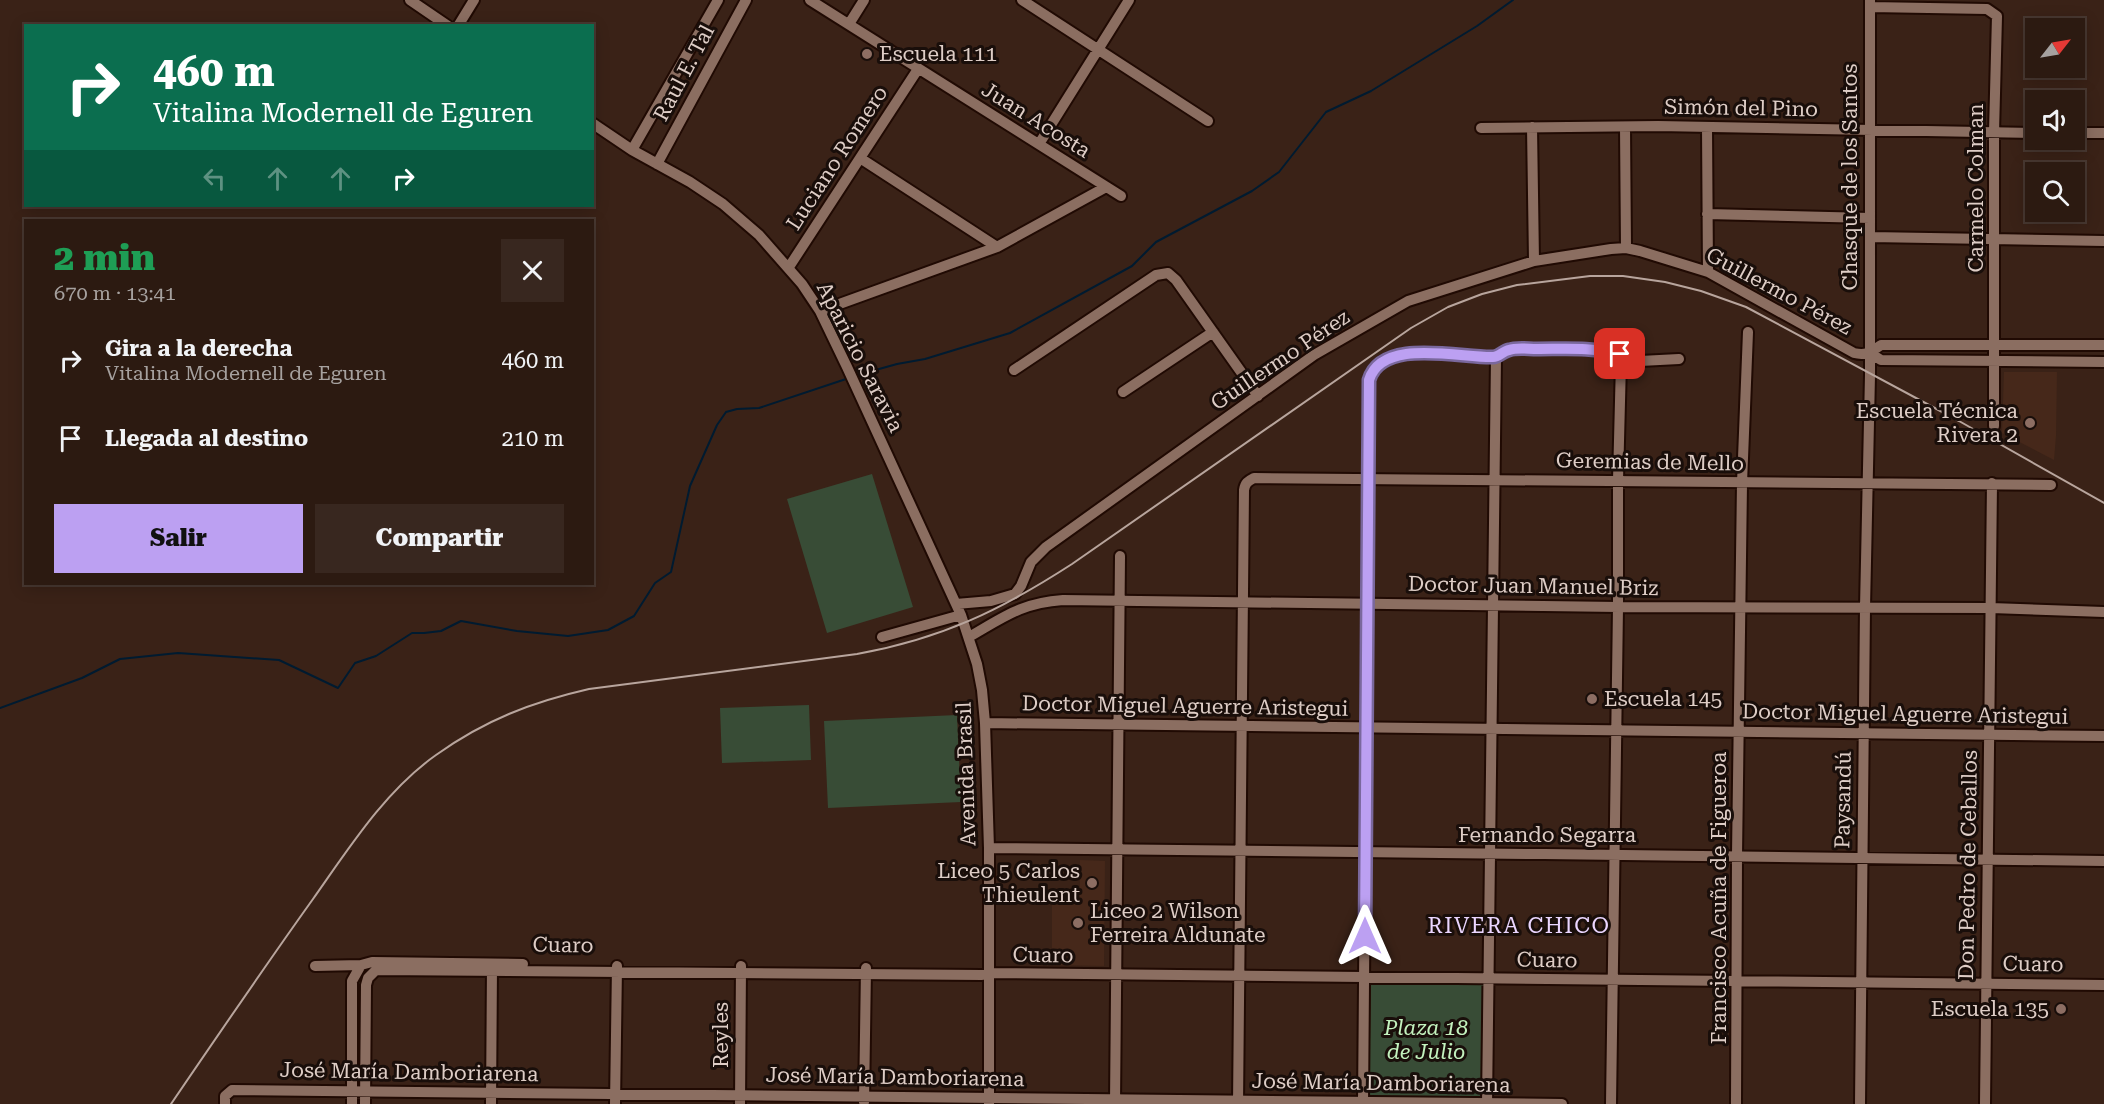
<!DOCTYPE html>
<html lang="es">
<meta charset="utf-8">
<style>
body{margin:0;font-family:"Roboto Serif",serif;background:#38271f;color:#f1f3f6;height:100vh;display:flex;flex-direction:column;font-size:22px;white-space:nowrap}
*{box-sizing:border-box;margin:0}
p{font-size:20px;color:#a6a19f}
.icon{flex:none;width:33px;height:33px;fill:none;stroke:currentColor;stroke-width:2;stroke-linecap:round;stroke-linejoin:round}
.map{position:relative;flex:1;overflow:hidden}
.side{position:absolute;left:24px;top:219px;width:570px;height:366px;display:flex;flex-direction:column;background:#2c1a11;border-radius:0px;box-shadow:0 3px 15px #0003,0 0 0 2px #483831}
.side>*{flex:none}
.top-card{position:absolute;left:24px;top:24px;width:570px;height:183px;border-radius:0px;box-shadow:0 3px 15px #0003,0 0 0 2px #483831;background:#0b6e4f;color:#fff;overflow:hidden}
.needle{width:39px;rotate:59deg}
.buttons{position:absolute;left:2025px;top:18px;display:grid;gap:12px}
.buttons a{display:grid;place-items:center;width:60px;height:60px;border-radius:0px;background:#2c1a11;box-shadow:0 3px 15px #0003,0 0 0 2px #483831;font-size:30px}
.pin{position:absolute;display:grid;place-items:center;width:51px;height:51px;color:#fff;margin:-26px;border-radius:12px;box-shadow:0 3px 9px #0006}
.me{position:absolute;width:66px;margin:-33px;rotate:0deg;stroke-linejoin:round;filter:drop-shadow(0 0 4px #0008)}
.turn{display:flex;align-items:center;gap:21px;height:126px;padding:0 30px;font-size:27px}
.turn .icon{width:78px;height:78px;stroke-width:2.5}
.turn b{display:block;font-size:42px;line-height:51px}
.lanes{display:flex;align-items:center;height:57px;padding:0 30px;background:#0003;justify-content:center;gap:30px;direction:ltr}
.lanes .off{opacity:.35}
.round{display:grid;place-items:center;flex:none;width:63px;height:63px;border-radius:0px;background:#38271f}
.head{display:flex;align-items:center;justify-content:space-between;height:102px;padding:0 30px}
h1{font-size:36px;font-weight:800;line-height:45px;color:#1e9e55}
.cta{display:flex;gap:12px;margin-top:auto;padding:12px 30px}
.cta a{flex:1;height:69px;border-radius:0px;background:#bca0f2;color:#111;font-size:24px;font-weight:800;line-height:69px;text-align:center}
.cta a+a{background:#38271f;color:#f1f3f6}
ul{padding:0;list-style:none}
li{display:flex;align-items:center;gap:18px;height:78px;padding:0 30px}
li div{flex:1}
li b{display:block;font-size:22px}
li em{font-style:normal}
.map>svg:first-child{display:block}
.built{fill:#46281a}
.green{fill:#384c36}
.lines{fill:none;stroke-linecap:round;stroke-linejoin:round}
.stream{stroke:#001b30;stroke-width:2}
.minor-casing{stroke:#200a03;stroke-width:14}
.minor{stroke:#8b6e61;stroke-width:10}
.rail{stroke:#b8a59d;stroke-width:2}
.route-casing{stroke:#7a689d;stroke-width:15}
.route{stroke:#bca0f2;stroke-width:10}
.education-dot{fill:#8d6e63;stroke:#190e0a;stroke-width:2}
.labels{text-anchor:middle;stroke-width:6;stroke-linejoin:round;paint-order:stroke}
.poi-label{font-size:21px;fill:#decdc6;stroke:#190e0a;text-anchor:start}
.street-label{font-size:21px;fill:#decdc6;stroke:#190e0a}
.park-label{font-size:21px;font-style:italic;fill:#c3f2be;stroke:#190e0a}
.neighbourhood-label{font-size:22px;letter-spacing:1.5px;fill:#ebd6ff;stroke:#190e0a}
</style>
<div class="map">
<svg width="2104" height="1104" viewBox="0 0 2104 1104">
<rect width="100%" height="100%" fill="#3a2217"/>
<path class="built" d="M 2004,372 L 2057,372 L 2056,436 L 2054,460 L 2002,433 Z
M 1080,860 L 1105,861 L 1104,966 L 1052,965 L 1052,903 L 1080,903 Z"/>
<path class="green" d="M 872,474 L 913,607 L 827,633 L 787,499 Z
M 809,705 L 811,760 L 722,763 L 720,708 Z
M 957,715 L 961,802 L 828,808 L 824,721 Z
M 363,974 L 364,976 L 361,1086 L 356,1087 L 357,981 Z
M 1371,981 L 1484,984 L 1482,1099 L 1369,1097 Z"/>
<g class="lines">
<path class="stream" d="M 854,376 L 897,364 L 925,359 L 1010,333 L 1132,266 L 1156,242 L 1252,191 L 1279,172 L 1326,112 L 1371,91 L 1477,26 L 1513,0
M 0,708 L 82,678 L 120,659 L 178,653 L 279,660 L 338,688 L 355,663 L 376,656 L 412,633 L 424,633 L 441,631 L 461,621 L 517,631 L 568,636 L 608,630 L 634,616 L 655,583 L 671,572 L 690,486 L 717,425 L 726,412 L 737,409 L 759,408 L 849,378"/>
<g class="minor-casing">
<path id="minor" d="M 410,0 L 448,26
M 810,0 L 1121,196
M 1022,0 L 1208,121
M 1870,7 L 1987,9 L 1997,16 L 1994,132 L 1994,426
M 849,24 L 864,0
M 458,26 L 474,0
M 592,123 L 632,150 L 690,182 L 723,204 L 759,235 L 802,284 L 820,311 L 847,367 L 961,615 L 977,664 L 982,690 L 985,723 L 989,848 L 989,1104
M 1532,127 L 1534,261
M 1625,127 L 1626,248
M 1707,127 L 1708,272
M 1481,128 L 1658,126 L 2036,133
M 2074,133 L 2104,133
M 1039,144 L 1129,0
M 632,150 L 718,0
M 860,158 L 997,247
M 657,164 L 746,0
M 1707,214 L 1870,218
M 1870,237 L 2104,241
M 789,267 L 918,69
M 820,311 L 997,247 L 1106,187
M 1870,353 L 1881,360 L 2104,362
M 1621,362 L 1679,359
M 1014,370 L 1156,275 L 1168,273 L 1176,280 L 1258,396
M 1123,392 L 1213,332
M 956,604 L 991,601 L 1015,594 L 1021,586 L 1031,562 L 1046,547 L 1314,355 L 1408,301 L 1534,261 L 1611,249 L 1626,248 L 1640,251 L 1708,272 L 1854,353 C 1866,356 1871,352 1881,345 L 2104,345
M 882,637 L 961,615
M 969,637 C 1004,617 1021,603 1063,600 L 1618,607 L 1991,608 L 2104,612
M 985,723 L 2104,736
M 989,848 C 1361,854 1732,854 2104,861
M 315,966 L 361,965 L 372,962 L 523,964
M 864,1102 L 866,968
M 225,1104 L 225,1096 L 232,1090 L 1562,1104
M 352,1104 L 352,981 L 361,965
M 365,1104 L 366,985 L 368,978 L 376,970 L 982,975 L 990,973 L 2104,985
M 491,1104 L 492,966
M 615,1104 L 617,966
M 740,1104 L 741,966
M 1115,1104 L 1120,556
M 1238,1104 L 1244,490 C 1245,483 1248,481 1254,478 L 2051,485
M 1363,1104 L 1369,380 C 1382,337 1460,358 1492,357 C 1499,357 1503,351 1509,350 C 1517,348 1528,349 1537,349 C 1565,349 1592,347 1620,354 L 1621,362 L 1618,480 L 1618,607 L 1611,1104
M 1487,1104 L 1496,357
M 1736,1104 L 1737,855 L 1742,483 L 1748,332
M 1860,1104 L 1865,608 L 1870,375 L 1870,0
M 1985,1104 L 1992,483"/>
</g>
<use href="#minor" class="minor"/>
<path class="rail" d="M 171,1104 C 218,1035 265,966 313,899 C 349,848 385,791 436,755 C 485,720 532,702 589,689 L 857,654 C 941,639 1001,610 1072,564 L 1411,328 L 1448,307 L 1482,294 L 1517,285 L 1590,276 L 1623,276 L 1665,282 L 1701,291 L 1746,307 L 1959,421 L 2104,503"/>
</g>
<g class="lines">
<g class="route-casing">
<path id="route" d="M 1365,936 L 1369,380 C 1382,337 1460,358 1493,357 C 1499,357 1503,351 1509,350 C 1517,347 1528,349 1537,349 C 1565,349 1592,347 1620,354"/>
</g>
<use href="#route" class="route"/>
</g>
<g class="education-dot">
<circle cx="867" cy="54" r="6"/>
<circle cx="2030" cy="423" r="6"/>
<circle cx="1592" cy="699" r="6"/>
<circle cx="1092" cy="883" r="6"/>
<circle cx="1078" cy="923" r="6"/>
<circle cx="2061" cy="1009" r="6"/>
</g>
<g class="labels">
<g class="poi-label">
<text x="879" y="61">Escuela 111</text>
<text x="2018" y="418" text-anchor="end">Escuela Técnica<tspan x="2018" dy="24">Rivera 2</tspan></text>
<text x="1604" y="706">Escuela 145</text>
<text x="1080" y="878" text-anchor="end">Liceo 5 Carlos<tspan x="1080" dy="24">Thieulent</tspan></text>
<text x="1090" y="918">Liceo 2 Wilson<tspan x="1090" dy="24">Ferreira Aldunate</tspan></text>
<text x="2049" y="1016" text-anchor="end">Escuela 135</text>
</g>
<g class="street-label">
<text transform="translate(684 73) rotate(-62)" y="7">Raul E. Tal</text>
<text transform="translate(1741 108) rotate(1)" y="7">Simón del Pino</text>
<text transform="translate(1036 120) rotate(32)" y="7">Juan Acosta</text>
<text transform="translate(837 158) rotate(-57)" y="7">Luciano Romero</text>
<text transform="translate(1850 177) rotate(-90)" y="7">Chasque de los Santos</text>
<text transform="translate(1976 188) rotate(-90)" y="7">Carmelo Colman</text>
<text transform="translate(1779 291) rotate(28)" y="7">Guillermo Pérez</text>
<text transform="translate(860 357) rotate(63)" y="7">Aparicio Saravia</text>
<text transform="translate(1280 360) rotate(-34)" y="7">Guillermo Pérez</text>
<text transform="translate(1650 462) rotate(1)" y="7">Geremias de Mello</text>
<text transform="translate(1533 586) rotate(1)" y="7">Doctor Juan Manuel Briz</text>
<text transform="translate(1185 706) rotate(1)" y="7">Doctor Miguel Aguerre Aristegui</text>
<text transform="translate(1905 714) rotate(1)" y="7">Doctor Miguel Aguerre Aristegui</text>
<text transform="translate(966 774) rotate(-92)" y="7">Avenida Brasil</text>
<text transform="translate(1843 800) rotate(-89)" y="7">Paysandú</text>
<text x="1547" y="842">Fernando Segarra</text>
<text transform="translate(1968 865) rotate(-89)" y="7">Don Pedro de Ceballos</text>
<text transform="translate(1719 898) rotate(-90)" y="7">Francisco Acuña de Figueroa</text>
<text transform="translate(563 945) rotate(1)" y="7">Cuaro</text>
<text transform="translate(1043 955) rotate(1)" y="7">Cuaro</text>
<text transform="translate(1547 960) rotate(1)" y="7">Cuaro</text>
<text transform="translate(2033 964) rotate(1)" y="7">Cuaro</text>
<text transform="translate(721 1035) rotate(-90)" y="7">Reyles</text>
<text transform="translate(409 1072) rotate(1)" y="7">José María Damboriarena</text>
<text transform="translate(895 1077) rotate(1)" y="7">José María Damboriarena</text>
<text transform="translate(1381 1083) rotate(1)" y="7">José María Damboriarena</text>
</g>
<g class="park-label">
<text x="1426" y="1035">Plaza 18<tspan x="1426" dy="24">de Julio</tspan></text>
</g>
<g class="neighbourhood-label">
<text x="1519" y="933">RIVERA CHICO</text>
</g>
</g>
</svg>
<div class="buttons">
<a><svg class="needle" viewBox="-14 -14 28 28"><path d="M0-13l5 13h-10z" fill="#e53935"/><path d="M0 13l5-13h-10z" fill="#a6a19f"/></svg></a>
<a><svg class="icon" aria-label="sound" viewBox="0 0 24 24"><path d="M4 9h4l5-4v14l-5-4H4zM17 9q2 3 0 6"/></svg></a>
<a><svg class="icon" aria-label="search" viewBox="0 0 24 24"><circle cx="10" cy="10" r="6"/><path d="M15 15l6 6"/></svg></a>
</div>
<div class="pin" style="left:1620px;top:354px;background:#d93025"><svg class="icon" aria-label="arrive" viewBox="0 0 24 24"><path d="M6 21V4h12l-3 4 3 4H6"/></svg></div>
<svg class="me" style="left:1365px;top:936px" viewBox="-20 -20 40 40"><path d="M0-17L14 15 0 8-14 15z" fill="#bca0f2" stroke="#fff" stroke-width="4"/></svg>
<div class="top-card">
<div class="turn"><svg class="icon" aria-label="right" viewBox="0 0 24 24"><path d="M7 20v-9h11M14 6l5 5-5 5"/></svg><div><b>460 m</b>Vitalina Modernell de Eguren</div></div>
<div class="lanes"><svg class="icon off" aria-label="left" viewBox="0 0 24 24"><path d="M17 20v-9H6M10 6l-5 5 5 5"/></svg><svg class="icon off" aria-label="ahead" viewBox="0 0 24 24"><path d="M12 20V5M6 11l6-6 6 6"/></svg><svg class="icon off" aria-label="ahead" viewBox="0 0 24 24"><path d="M12 20V5M6 11l6-6 6 6"/></svg><svg class="icon" aria-label="right" viewBox="0 0 24 24"><path d="M7 20v-9h11M14 6l5 5-5 5"/></svg></div>
</div>
<section class="side">
<div class="head"><div><h1>2 min</h1><p>670 m · 13:41</p></div><a class="round"><svg class="icon" aria-label="close" viewBox="0 0 24 24"><path d="M6 6l12 12M18 6L6 18"/></svg></a></div>
<ul>
<li><svg class="icon" aria-label="right" viewBox="0 0 24 24"><path d="M7 20v-9h11M14 6l5 5-5 5"/></svg><div><b>Gira a la derecha</b><p>Vitalina Modernell de Eguren</p></div><em>460 m</em></li>
<li><svg class="icon" aria-label="arrive" viewBox="0 0 24 24"><path d="M6 21V4h12l-3 4 3 4H6"/></svg><div><b>Llegada al destino</b></div><em>210 m</em></li>
</ul>
<div class="cta"><a>Salir</a><a>Compartir</a></div>
</section>
</div>
